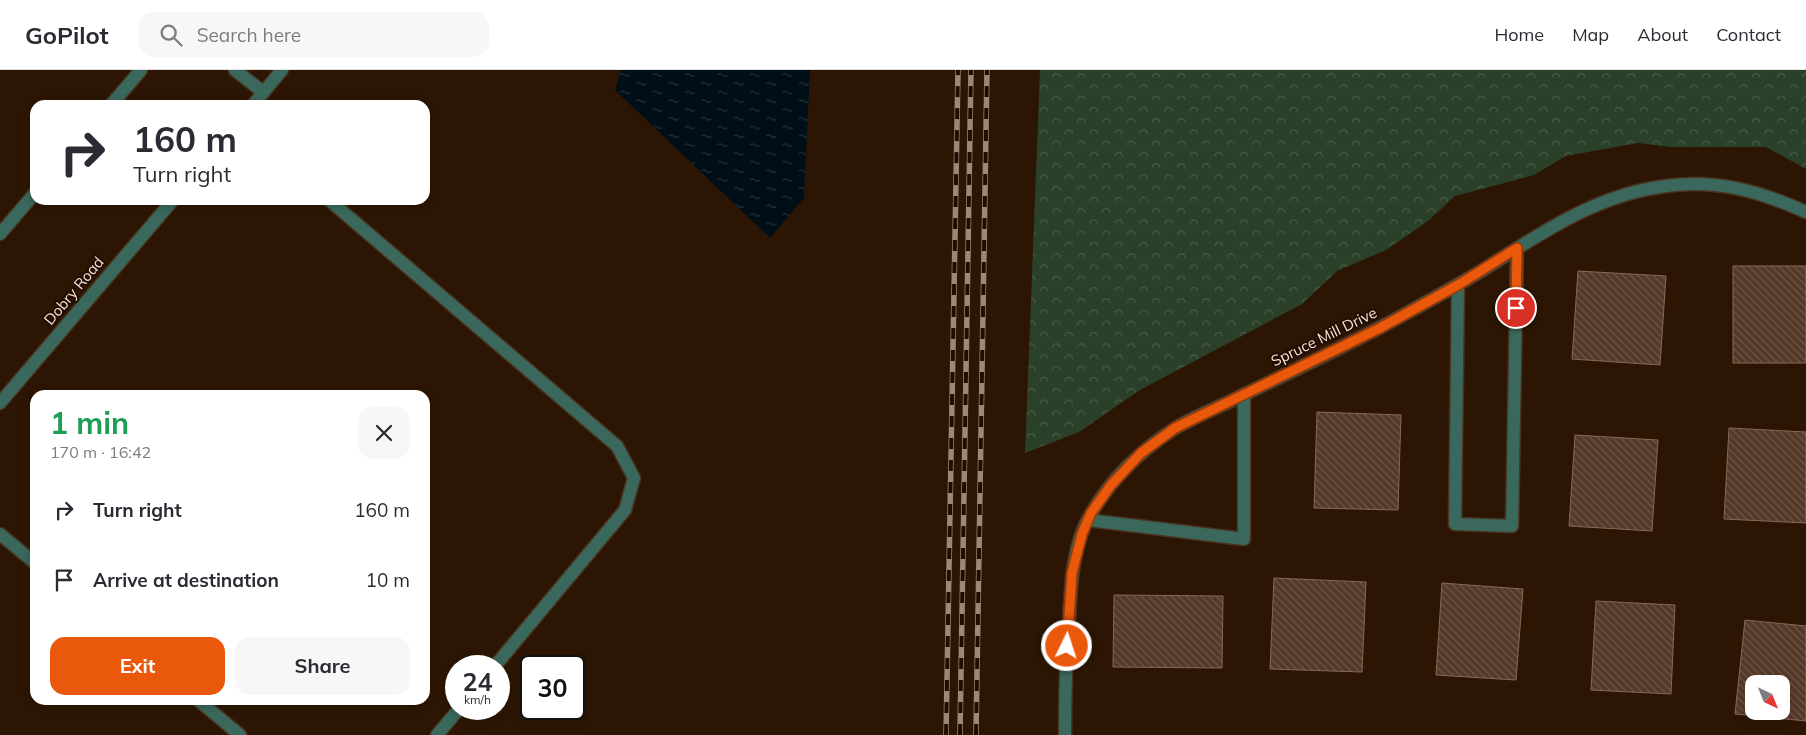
<!DOCTYPE html>
<meta charset="utf-8">
<style>
body{margin:0;font-family:Mulish,sans-serif;background:#f7f7f7;color:#2b2b33;height:100vh;display:flex;flex-direction:column;font-size:19px;white-space:nowrap}
*{box-sizing:border-box;margin:0}
p{font-size:16px;color:#7c7c81}
.icon{flex:none;width:28px;height:28px;fill:none;stroke:currentColor;stroke-width:2;stroke-linecap:round;stroke-linejoin:round}
.map{position:relative;flex:1;overflow:hidden}
.details{position:absolute;left:30px;top:320px;width:400px;height:315px;display:flex;flex-direction:column;background:#fff;border-radius:15px;box-shadow:0 2px 8px #0003}
.details>*{flex:none}
.banner{position:absolute;left:30px;top:30px;width:400px;height:105px;border-radius:15px;box-shadow:0 2px 8px #0003;background:#fff;color:#2b2b33;overflow:hidden}
.needle{width:32px;rotate:137deg}
.tools{position:absolute;left:1745px;top:605px;display:grid;gap:10px}
.tools a{display:grid;place-items:center;width:45px;height:45px;border-radius:10px;background:#fff;box-shadow:0 2px 8px #0003;font-size:25px}
.speed{position:absolute;left:445px;top:585px;display:flex;gap:10px;font-size:25px;font-weight:700;text-align:center}
.speed>*{display:grid;place-content:center;width:65px;height:65px;border-radius:50%;background:#fff;box-shadow:0 2px 8px #0003;line-height:1}
.speed small{font-size:12px;font-weight:400}
.speed .limit{border:2px solid #111;border-radius:8px;background:#fff;color:#111}
.pin{position:absolute;display:grid;place-items:center;width:42px;height:42px;color:#fff;margin:-21px;border:2px solid #fff;border-radius:50%;box-shadow:0 1px 5px #0007}
.me{position:absolute;width:55px;margin:-28px;rotate:4deg;stroke-linejoin:round;filter:drop-shadow(0 0 4px #0008)}
.turn{display:flex;align-items:center;gap:18px;height:105px;padding:0 20px;font-size:22px}
.turn .icon{width:65px;height:65px;stroke-width:2.5}
.turn b{display:block;font-size:35px;line-height:42px}
.round{display:grid;place-items:center;flex:none;width:52px;height:52px;border-radius:15px;background:#f7f7f7}
.overview{display:flex;align-items:center;justify-content:space-between;height:85px;padding:0 20px}
h1{font-size:30px;font-weight:700;line-height:38px;color:#1e9e55}
.cta{display:flex;gap:10px;margin-top:auto;padding:10px 20px}
.cta a{flex:1;height:58px;border-radius:15px;background:#ea580c;color:#fff;font-size:20px;font-weight:700;line-height:58px;text-align:center}
.cta a+a{background:#f7f7f7;color:#2b2b33}
ul{padding:0;list-style:none}
li{display:flex;align-items:center;gap:15px;height:70px;padding:0 20px}
li div{flex:1}
li b{display:block;font-size:19px}
li em{font-style:normal}
header{display:flex;align-items:center;gap:30px;box-sizing:border-box;height:70px;padding:0 25px;background:#fff;border-bottom:1px solid #e1e1e2}
header strong{font-size:24px}
nav{display:flex;gap:28px;margin-inline-start:auto;font-size:18px}
.search{width:350px;height:45px;background:#f7f7f7;display:flex;align-items:center;gap:12px;box-sizing:border-box;padding:0 18px;border-radius:15px;color:#7c7c81;font-size:19px}
.map>svg:first-child{display:block}
.forest{fill:url(#forest-crowns)}
.water{fill:url(#water-ripples)}
.building{fill:url(#building-back-hatch);stroke:#876857;fill-rule:evenodd}
.lines{fill:none;stroke-linecap:round;stroke-linejoin:round}
.lane-casing{stroke:#483321;stroke-width:15}
.street-casing{stroke:#483321;stroke-width:15}
.lane{stroke:#3b685c;stroke-width:12}
.street{stroke:#3b685c;stroke-width:12}
.rail-casing{stroke:#9b8879;stroke-width:5.5}
.rail{stroke:#220c00;stroke-width:4;stroke-dasharray:11;stroke-linecap:butt}
.route-casing{stroke:#983908;stroke-width:12}
.route{stroke:#ea580c;stroke-width:9}
.labels{text-anchor:middle;stroke-width:4;stroke-linejoin:round;paint-order:stroke}
.street-label{font-size:15px;fill:#f5e5d9;stroke:#220c00}
</style>
<header>
<strong>GoPilot</strong>
<div class="search"><svg class="icon" aria-label="search" viewBox="0 0 24 24"><circle cx="10" cy="10" r="6"/><path d="M15 15l6 6"/></svg>Search here</div>
<nav><a>Home</a><a>Map</a><a>About</a><a>Contact</a></nav>
</header>
<div class="map">
<svg width="1806" height="665" viewBox="0 0 1806 665">
<defs>
<pattern id="forest-crowns" width="20" height="18" patternUnits="userSpaceOnUse" patternTransform="scale(1.25)"><rect width="20" height="18" fill="#2a4029"/><path d="M2 6a3 3 0 1 1 6 0M12 15a3 3 0 1 1 6 0" fill="none" stroke="#4a5b47"/></pattern>
<pattern id="water-ripples" width="26" height="14" patternUnits="userSpaceOnUse" patternTransform="scale(1.25)"><rect width="26" height="14" fill="#000f17"/><path d="M2 4q2-2 4 0t4 0M15 11q2-2 4 0t4 0" fill="none" stroke="#263238"/></pattern>
<pattern id="building-back-hatch" width="6" height="6" patternUnits="userSpaceOnUse" patternTransform="scale(1.25)"><rect width="6" height="6" fill="#543929"/><path d="M-1 5l2 2M0 0l6 6M5-1l2 2" fill="none" stroke="#6d5647"/></pattern>
</defs>
<rect width="100%" height="100%" fill="#2c1603"/>
<path class="forest" d="M 1040,0 L 1806,0 L 1806,99 L 1766,77 L 1671,77 L 1638,73 L 1566,86 L 1534,105 L 1455,126 L 1428,151 L 1386,180 L 1337,201 L 1302,234 L 1140,320 L 1079,362 L 1025,383 Z"/>
<path class="water" d="M 621,0 L 810,0 L 804,128 L 770,168 L 615,20 Z"/>
<path class="building" d="M 1733,196 L 1806,196 L 1806,293 L 1733,293 Z
M 1578,201 L 1666,206 L 1660,295 L 1572,289 Z
M 1317,342 L 1401,345 L 1398,440 L 1314,438 Z
M 1729,358 L 1806,362 L 1806,453 L 1724,449 Z
M 1575,365 L 1658,370 L 1652,461 L 1569,456 Z
M 1274,508 L 1366,512 L 1362,602 L 1270,599 Z
M 1442,513 L 1523,519 L 1516,610 L 1436,605 Z
M 1114,525 L 1223,526 L 1222,598 L 1113,597 Z
M 1596,531 L 1675,535 L 1671,624 L 1591,620 Z
M 1745,550 L 1806,556 L 1806,651 L 1735,644 ZM 1754,614 L 1781,614 L 1781,641 L 1754,641 Z"/>
<g class="lines">
<g class="lane-casing">
<path id="lane" d="M 235,0 L 263,22
M 111,35 L 141,0
M 0,164 L 35,123"/>
</g>
<g class="street-casing">
<path id="street" d="M 253,35 L 282,0
M 329,130 L 617,376 L 634,408 L 625,440 L 495,596
M 1458,215 L 1455,454 L 1512,456 L 1517,179
M 0,333 L 173,130
M 1088,450 L 1244,469 L 1244,324
M 0,464 L 35,493
M 198,630 L 240,665
M 437,665 L 459,639
M 1065,665 C 1065,627 1066,588 1069,550 C 1071,515 1072,475 1091,444 C 1110,410 1141,380 1174,359 C 1193,347 1215,339 1235,329 C 1284,305 1333,282 1381,257 C 1414,239 1448,221 1481,201 C 1537,166 1592,127 1659,117 C 1713,108 1757,120 1806,142"/>
</g>
<use href="#lane" class="lane"/>
<use href="#street" class="street"/>
<g class="rail-casing">
<path id="rail" d="M 946,665 L 958,0
M 960,665 L 971,0
M 976,665 L 987,0"/>
</g>
<use href="#rail" class="rail"/>
</g>
<g class="lines">
<g class="route-casing">
<path id="route" d="M 1067,576 L 1072,503 L 1082,464 L 1091,443 L 1111,415 L 1141,383 L 1175,358 L 1380,258 L 1458,215 L 1517,178 L 1516,238"/>
</g>
<use href="#route" class="route"/>
</g>
<g class="labels">
<g class="street-label">
<text transform="translate(74 221) rotate(-50)" y="5">Dobry Road</text>
<text transform="translate(1324 267) rotate(-26)" y="5">Spruce Mill Drive</text>
</g>
</g>
</svg>
<div class="tools">
<a><svg class="needle" viewBox="-14 -14 28 28"><path d="M0-13l5 13h-10z" fill="#e53935"/><path d="M0 13l5-13h-10z" fill="#7c7c81"/></svg></a>
</div>
<div class="speed"><div>24<small>km/h</small></div><div class="limit">30</div></div>
<div class="pin" style="left:1516px;top:238px;background:#d93025"><svg class="icon" aria-label="arrive" viewBox="0 0 24 24"><path d="M6 21V4h12l-3 4 3 4H6"/></svg></div>
<svg class="me" style="left:1067px;top:576px" viewBox="-20 -20 40 40"><circle r="17" fill="#ea580c" stroke="#fff" stroke-width="3"/><path d="M0-11L8 9 0 5-8 9z" fill="#fff"/></svg>
<div class="banner">
<div class="turn"><svg class="icon" aria-label="right" viewBox="0 0 24 24"><path d="M7 20v-9h11M14 6l5 5-5 5"/></svg><div><b>160 m</b>Turn right</div></div>
</div>
<section class="details">
<div class="overview"><div><h1>1 min</h1><p>170 m · 16:42</p></div><a class="round"><svg class="icon" aria-label="close" viewBox="0 0 24 24"><path d="M6 6l12 12M18 6L6 18"/></svg></a></div>
<ul>
<li><svg class="icon" aria-label="right" viewBox="0 0 24 24"><path d="M7 20v-9h11M14 6l5 5-5 5"/></svg><div><b>Turn right</b></div><em>160 m</em></li>
<li><svg class="icon" aria-label="arrive" viewBox="0 0 24 24"><path d="M6 21V4h12l-3 4 3 4H6"/></svg><div><b>Arrive at destination</b></div><em>10 m</em></li>
</ul>
<div class="cta"><a>Exit</a><a>Share</a></div>
</section>
</div>
